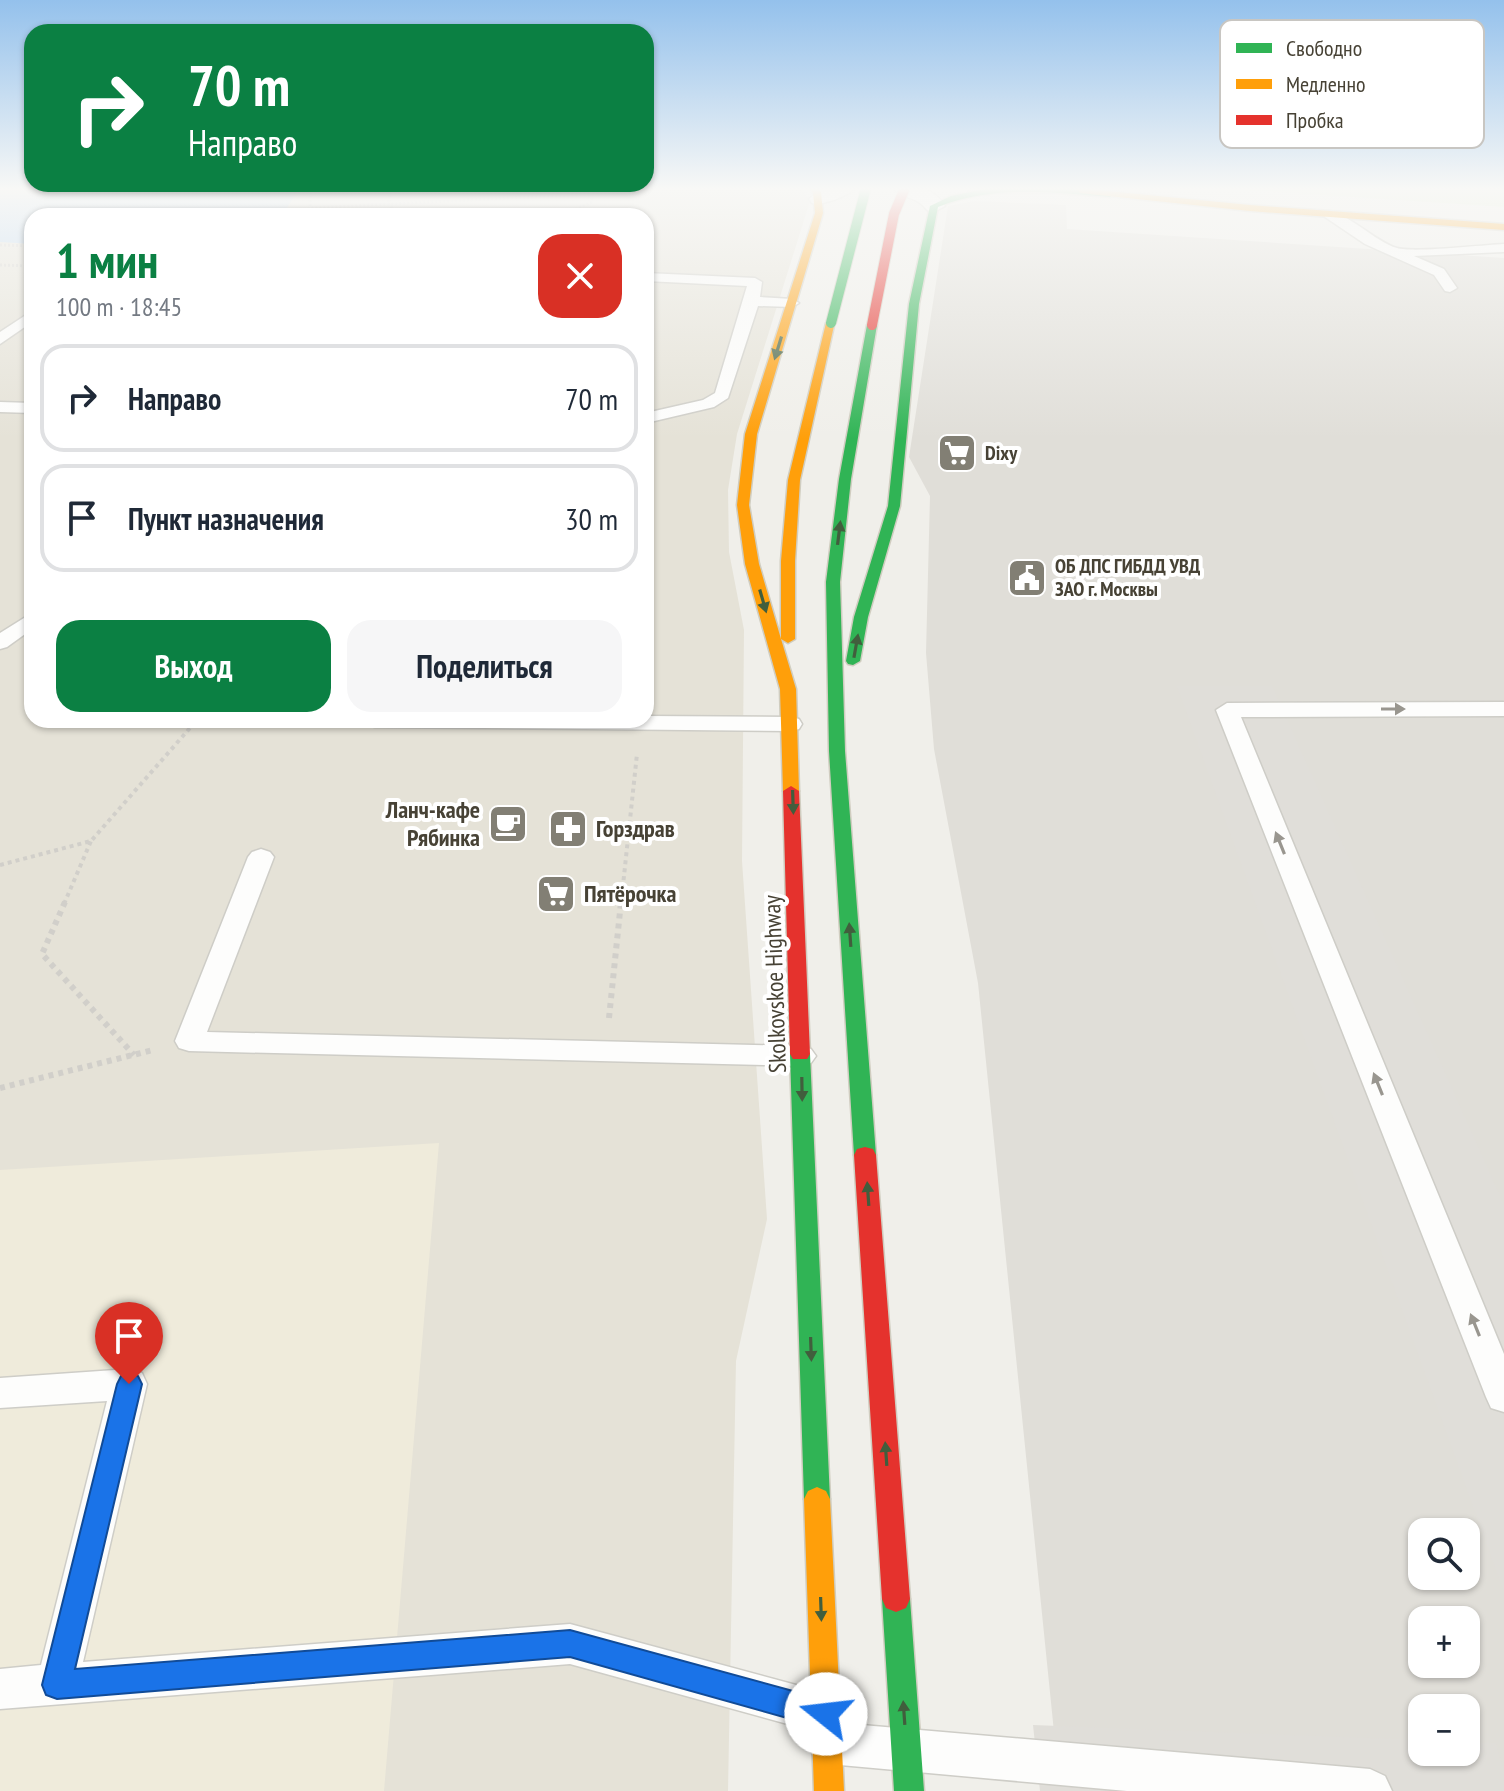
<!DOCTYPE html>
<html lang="ru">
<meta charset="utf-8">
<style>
body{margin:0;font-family:"PT Sans Narrow",sans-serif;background:#f6f6f7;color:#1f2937;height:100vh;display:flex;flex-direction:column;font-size:30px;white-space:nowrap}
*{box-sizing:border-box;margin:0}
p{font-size:26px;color:#747a83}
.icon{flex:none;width:44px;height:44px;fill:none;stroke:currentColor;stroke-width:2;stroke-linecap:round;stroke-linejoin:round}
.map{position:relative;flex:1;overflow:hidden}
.details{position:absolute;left:24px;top:208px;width:630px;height:520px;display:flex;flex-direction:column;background:#fff;border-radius:24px;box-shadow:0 2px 6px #0004}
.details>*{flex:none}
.hud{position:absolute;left:24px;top:24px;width:630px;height:168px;border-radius:24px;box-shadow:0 2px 6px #0004;background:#0b8043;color:#fff;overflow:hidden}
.fabs{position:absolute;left:1408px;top:1518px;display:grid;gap:16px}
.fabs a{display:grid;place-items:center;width:72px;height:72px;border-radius:16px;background:#fff;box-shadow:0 2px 6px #0004;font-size:40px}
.pin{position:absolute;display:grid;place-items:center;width:68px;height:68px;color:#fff;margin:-82px -34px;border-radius:50% 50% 50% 0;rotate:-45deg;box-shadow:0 0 8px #0007}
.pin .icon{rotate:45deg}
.me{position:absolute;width:88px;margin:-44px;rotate:286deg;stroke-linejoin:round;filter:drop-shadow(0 0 6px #0008)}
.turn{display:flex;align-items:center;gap:28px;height:168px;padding:0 32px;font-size:36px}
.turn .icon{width:104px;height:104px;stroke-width:2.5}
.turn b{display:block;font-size:56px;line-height:68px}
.round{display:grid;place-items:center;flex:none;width:84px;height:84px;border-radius:24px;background:#f6f6f7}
.headline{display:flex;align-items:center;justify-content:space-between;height:136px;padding:0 32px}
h1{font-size:48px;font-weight:600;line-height:60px;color:#0b8043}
.cta{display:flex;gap:16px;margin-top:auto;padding:16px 32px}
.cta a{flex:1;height:92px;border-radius:24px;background:#0b8043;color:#fff;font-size:32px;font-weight:600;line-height:92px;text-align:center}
.cta a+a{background:#f6f6f7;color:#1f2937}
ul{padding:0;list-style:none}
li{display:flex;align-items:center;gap:24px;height:108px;margin:0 16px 12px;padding:0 16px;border:4px solid #e0e1e3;border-radius:24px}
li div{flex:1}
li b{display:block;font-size:30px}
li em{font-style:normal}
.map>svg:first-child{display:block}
.residential{fill:#e5e2d7;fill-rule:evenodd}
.industrial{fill:#e0ded8;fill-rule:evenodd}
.education{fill:#efebdb}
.green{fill:#dbedc8}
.parking{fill:#e0ded9}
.water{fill:#b7d5f2}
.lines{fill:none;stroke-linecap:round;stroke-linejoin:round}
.lane-casing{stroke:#cecdc7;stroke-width:3}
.street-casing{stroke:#cecdc7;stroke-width:3}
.fast-casing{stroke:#d0cdc0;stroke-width:3}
.slow-casing{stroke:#d0cdc0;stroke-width:3}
.jam-casing{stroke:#d0cdc0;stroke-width:3}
.path-far2{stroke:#d1cfca;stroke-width:3;stroke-dasharray:2 2;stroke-linecap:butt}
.path-far1{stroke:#d1cfca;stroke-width:4;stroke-dasharray:4 4;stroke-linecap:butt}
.path{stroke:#d1cfca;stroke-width:6;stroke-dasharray:5 5;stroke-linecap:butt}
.lane{fill:#fdfdfc;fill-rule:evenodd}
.street{fill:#fdfdfc;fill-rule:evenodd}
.fast{fill:#30b455;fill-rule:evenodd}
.slow{fill:#ff9f0a;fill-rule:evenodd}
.jam{fill:#e5322d;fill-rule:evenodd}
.fast-bridge-casing{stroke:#d0cdc0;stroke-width:12;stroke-linecap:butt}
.jam-bridge-casing{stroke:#d0cdc0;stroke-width:12;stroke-linecap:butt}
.fast-bridge{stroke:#30b455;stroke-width:10}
.jam-bridge{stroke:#e5322d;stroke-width:10}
.oneway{fill:#415e3d}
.oneway2{fill:#99968f}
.route{fill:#1a73e8;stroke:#114b97;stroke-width:2}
.labels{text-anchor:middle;stroke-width:8;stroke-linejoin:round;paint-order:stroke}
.far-poi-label{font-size:20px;font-weight:bold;fill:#474235;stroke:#fff;text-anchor:start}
.poi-label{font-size:24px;font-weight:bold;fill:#474235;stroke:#fff;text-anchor:start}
.street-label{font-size:24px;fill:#474235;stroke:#fff}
.key{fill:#fff;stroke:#c8c6c2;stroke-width:2}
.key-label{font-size:22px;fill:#474235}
</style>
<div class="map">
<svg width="1504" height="1791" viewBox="0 0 1504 1791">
<rect width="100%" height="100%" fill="#f0efea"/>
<path class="residential" d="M 0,188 L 802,188 L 810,201 L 737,434 L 728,490 L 729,552 L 744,630 L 742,861 L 767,1219 L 736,1361 L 728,1791 L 0,1791 ZM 32,216 L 646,216 L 646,720 L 32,720 Z"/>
<path class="industrial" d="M 975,201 L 1066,205 L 1067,229 L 1504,258 L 1504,1791 L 1060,1791 L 978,983 L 934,749 L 926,653 L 930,496 L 909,457 L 948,206 ZM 1422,1532 L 1466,1532 L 1466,1576 L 1422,1576 ZM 1422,1620 L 1466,1620 L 1466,1664 L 1422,1664 ZM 1422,1708 L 1466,1708 L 1466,1752 L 1422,1752 Z"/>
<path class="education" d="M 439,1143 L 384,1791 L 0,1791 L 0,1170 Z"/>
<path class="green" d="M 1216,188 L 1504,188 L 1504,207 Z"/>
<path class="parking" d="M 1177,686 L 1272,686 L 1504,1205 L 1504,1592 Z
M 1033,1725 L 1422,1740 L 1422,1752 L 1466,1752 L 1466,1742 L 1496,1743 L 1504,1772 L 1504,1791 L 1040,1791 Z"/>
<path class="water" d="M 0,188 L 297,188 L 298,190 L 282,216 L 32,216 L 32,244 L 0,242 Z"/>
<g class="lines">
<g class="lane-casing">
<path id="lane" d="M 1325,211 C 1344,209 1375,242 1397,248 C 1413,253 1482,245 1504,244 L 1504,252 L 1414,256 L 1444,269 L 1457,288 L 1450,292 L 1445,291 L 1434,275 L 1365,244 L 1325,217 Z
M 646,273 L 755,278 L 762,282 L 760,297 L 792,299 L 799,303 L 792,307 L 758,306 L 728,398 L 714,407 L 646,423 L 646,413 L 703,400 L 715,393 L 747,286 L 646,281 Z
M 32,311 L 32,322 L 0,344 L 0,332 Z
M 0,402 L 32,403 L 32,413 L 0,412 Z
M 32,613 L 32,629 L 7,647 L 0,649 L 0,633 Z
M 1504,702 L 1504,716 L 1241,717 L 1504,1354 L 1504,1412 L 1491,1408 L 1486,1397 L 1216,710 L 1227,703 Z
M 646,716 L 791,717 L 799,719 L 802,724 L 799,729 L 791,731 L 375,727 L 367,725 L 364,720 L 646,720 Z
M 261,849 L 270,852 L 274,857 L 207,1032 L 801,1046 L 811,1049 L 816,1056 L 811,1063 L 801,1066 L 189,1051 L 179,1048 L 175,1041 L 248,857 L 252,852 Z
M 129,1369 L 142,1373 L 147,1384 L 83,1662 L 570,1624 L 822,1692 L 837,1698 L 843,1713 L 839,1723 L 1370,1769 L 1385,1776 L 1392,1791 L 1127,1791 L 829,1764 L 814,1758 L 808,1743 L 813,1731 L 570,1664 L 0,1709 L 0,1669 L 41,1665 L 107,1401 L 0,1408 L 0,1378 Z"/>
</g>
<g class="street-casing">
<path id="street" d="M 822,188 L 855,188 C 848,196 822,206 812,203 L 809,199 Z
M 893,188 C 915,188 932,185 945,206 L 934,212 L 927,210 C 916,195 903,200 893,188 Z"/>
</g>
<g class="fast-casing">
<path id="fast" d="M 989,188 L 1063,188 L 1114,194 L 1110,197 C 1052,193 994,184 938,207 L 919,304 L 900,506 L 868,617 L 860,661 L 853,665 L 848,664 L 846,661 L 854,617 L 888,506 L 909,304 L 930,206 L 951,196 Z
M 872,322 L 877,325 L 851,479 L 840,582 L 845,751 L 876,1155 L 873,1161 L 865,1163 L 857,1161 L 854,1155 L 829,751 L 826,582 L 839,479 L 867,325 Z
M 800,1047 L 807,1049 L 810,1054 L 830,1499 L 826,1507 L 817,1511 L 808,1507 L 804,1499 L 790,1054 L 793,1049 Z
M 896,1586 L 906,1590 L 910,1599 L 924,1791 L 894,1791 L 882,1599 L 886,1590 Z"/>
</g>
<g class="slow-casing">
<path id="slow" d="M 809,188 L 818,188 L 821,192 L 823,213 L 757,434 L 749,505 L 759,564 L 781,639 L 781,561 L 788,480 L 826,323 L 835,321 L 800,480 L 795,561 L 795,639 L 788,643 L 781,639 L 796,689 L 799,791 L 791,796 L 783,791 L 780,689 L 745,564 L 737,505 L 745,434 L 815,213 L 813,193 Z
M 1077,188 L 1250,205 L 1504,224 L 1504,230 L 1250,211 L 1080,193 Z
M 817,1487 L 826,1491 L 830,1499 L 844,1791 L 814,1791 L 804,1499 L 808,1491 Z"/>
</g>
<g class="jam-casing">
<path id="jam" d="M 791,786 L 799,791 L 810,1054 L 807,1059 L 793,1059 L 790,1054 L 783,791 Z
M 865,1147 L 873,1149 L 876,1155 L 910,1599 L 906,1608 L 896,1612 L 886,1608 L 882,1599 L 854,1155 L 857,1149 Z"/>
</g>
<path class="path-far2" d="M 310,188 L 310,208
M 392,188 L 388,203 L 399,216
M 303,216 L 310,208 L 591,194
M 561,216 L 592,202 L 591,188
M 0,245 L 32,246
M 0,265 L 32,266"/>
<path class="path-far1" d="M 0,865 L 91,841 L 197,720
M 64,904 L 91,841
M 621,904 L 637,754"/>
<path class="path" d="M 65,902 L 42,954 L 134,1055
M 609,1018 L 621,902
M 0,1088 L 153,1050"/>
<use href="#lane" class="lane"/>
<use href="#street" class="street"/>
<use href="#fast" class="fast"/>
<use href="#slow" class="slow"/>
<use href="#jam" class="jam"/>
<g class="fast-bridge-casing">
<path id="fast-bridge" d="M 831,323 L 866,188"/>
</g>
<g class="jam-bridge-casing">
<path id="jam-bridge" d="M 872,325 L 894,214 L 905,188"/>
</g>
<use href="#fast-bridge" class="fast-bridge"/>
<use href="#jam-bridge" class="jam-bridge"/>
</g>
<defs><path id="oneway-solid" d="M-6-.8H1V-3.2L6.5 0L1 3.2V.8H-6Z" transform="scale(2)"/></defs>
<g class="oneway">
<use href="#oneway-solid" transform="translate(778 348) rotate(107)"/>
<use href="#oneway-solid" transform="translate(839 533) rotate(-83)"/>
<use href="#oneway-solid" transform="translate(763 601) rotate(74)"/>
<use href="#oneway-solid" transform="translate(856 646) rotate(-80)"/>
<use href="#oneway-solid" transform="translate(793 802) rotate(88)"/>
<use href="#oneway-solid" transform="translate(850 935) rotate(-94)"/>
<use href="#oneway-solid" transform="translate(802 1089) rotate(89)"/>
<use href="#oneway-solid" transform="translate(868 1194) rotate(-94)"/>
<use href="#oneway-solid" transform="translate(811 1349) rotate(88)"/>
<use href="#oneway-solid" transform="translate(886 1454) rotate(-94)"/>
<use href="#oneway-solid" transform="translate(821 1609) rotate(88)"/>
<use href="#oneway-solid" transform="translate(904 1713) rotate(-94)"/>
</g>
<g class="oneway2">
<use href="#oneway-solid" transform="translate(1393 709)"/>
<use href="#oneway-solid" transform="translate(1280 843) rotate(-112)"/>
<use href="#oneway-solid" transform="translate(1378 1084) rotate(-112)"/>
<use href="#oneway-solid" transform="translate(1475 1325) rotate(-112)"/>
</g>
<linearGradient id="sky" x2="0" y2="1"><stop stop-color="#94c1ec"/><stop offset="0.43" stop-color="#f8f8f6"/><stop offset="1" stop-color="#f8f8f6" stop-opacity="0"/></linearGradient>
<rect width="1504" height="439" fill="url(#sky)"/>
<path class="route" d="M 129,1373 L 138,1376 L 142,1384 L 75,1669 L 570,1630 L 826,1700 L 836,1704 L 840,1714 L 836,1725 L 826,1729 L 570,1657 L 57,1699 L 46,1695 L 42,1685 L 117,1384 L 121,1376 Z"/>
<defs>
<g id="supermarket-square" transform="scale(2)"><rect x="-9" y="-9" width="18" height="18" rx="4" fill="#827f74" stroke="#fff"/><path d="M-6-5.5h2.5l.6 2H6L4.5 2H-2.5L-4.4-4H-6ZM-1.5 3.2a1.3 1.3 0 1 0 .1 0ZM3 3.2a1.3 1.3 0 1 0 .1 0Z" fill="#fff"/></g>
<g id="civic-square" transform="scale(2)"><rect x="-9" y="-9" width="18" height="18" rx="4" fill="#827f74" stroke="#fff"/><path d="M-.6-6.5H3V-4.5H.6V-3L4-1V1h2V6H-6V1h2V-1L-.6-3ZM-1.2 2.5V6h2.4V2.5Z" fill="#fff"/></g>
<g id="cafe-square" transform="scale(2)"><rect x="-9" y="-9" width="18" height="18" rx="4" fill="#827f74" stroke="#fff"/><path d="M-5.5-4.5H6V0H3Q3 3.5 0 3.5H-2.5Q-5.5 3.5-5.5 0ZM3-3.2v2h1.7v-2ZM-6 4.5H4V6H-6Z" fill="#fff"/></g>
<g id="pharmacy-square" transform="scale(2)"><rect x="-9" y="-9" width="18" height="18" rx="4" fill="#827f74" stroke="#fff"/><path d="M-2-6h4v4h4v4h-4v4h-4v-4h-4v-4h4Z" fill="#fff"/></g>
</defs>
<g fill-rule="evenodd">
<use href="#supermarket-square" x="957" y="453"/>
<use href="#civic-square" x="1027" y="578"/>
<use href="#cafe-square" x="508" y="824"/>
<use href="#pharmacy-square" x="568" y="829"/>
<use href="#supermarket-square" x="556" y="894"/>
</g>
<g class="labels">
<g class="far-poi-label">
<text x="985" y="460">Dixy</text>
<text x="1055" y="573">ОБ ДПС ГИБДД УВД<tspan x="1055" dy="23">ЗАО г. Москвы</tspan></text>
</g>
<g class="poi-label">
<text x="480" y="818" text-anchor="end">Ланч-кафе<tspan x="480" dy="28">Рябинка</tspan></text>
<text x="596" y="837">Горздрав</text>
<text x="584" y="902">Пятёрочка</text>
</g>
<g class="street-label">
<text transform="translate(775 984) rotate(-92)" y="8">Skolkovskoe Highway</text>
</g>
</g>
<rect x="1220" y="20" width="264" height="128" rx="12" class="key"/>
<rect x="1236" y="43" width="36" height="10" fill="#30b455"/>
<rect x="1236" y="79" width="36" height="10" fill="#ff9f0a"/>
<rect x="1236" y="115" width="36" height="10" fill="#e5322d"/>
<g class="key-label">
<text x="1286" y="56">Свободно</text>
<text x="1286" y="92">Медленно</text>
<text x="1286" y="128">Пробка</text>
</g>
</svg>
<div class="fabs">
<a><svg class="icon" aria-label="search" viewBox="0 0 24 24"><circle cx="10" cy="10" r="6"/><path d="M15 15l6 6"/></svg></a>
<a>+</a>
<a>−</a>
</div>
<div class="pin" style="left:129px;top:1384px;background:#d93025"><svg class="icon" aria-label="arrive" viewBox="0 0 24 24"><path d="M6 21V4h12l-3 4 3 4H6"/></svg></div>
<svg class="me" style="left:826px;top:1714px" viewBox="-20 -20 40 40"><circle r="19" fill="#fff"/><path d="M0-13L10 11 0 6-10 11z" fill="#1a73e8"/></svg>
<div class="hud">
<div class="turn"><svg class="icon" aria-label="right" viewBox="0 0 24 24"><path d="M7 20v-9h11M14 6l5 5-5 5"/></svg><div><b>70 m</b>Направо</div></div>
</div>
<section class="details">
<div class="headline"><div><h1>1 мин</h1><p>100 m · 18:45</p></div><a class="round" style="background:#d93025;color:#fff"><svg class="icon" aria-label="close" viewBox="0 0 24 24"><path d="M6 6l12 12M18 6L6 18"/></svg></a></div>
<ul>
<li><svg class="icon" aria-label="right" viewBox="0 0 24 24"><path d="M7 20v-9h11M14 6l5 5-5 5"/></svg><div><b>Направо</b></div><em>70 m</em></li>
<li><svg class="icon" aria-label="arrive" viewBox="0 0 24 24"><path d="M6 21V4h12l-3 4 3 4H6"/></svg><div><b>Пункт назначения</b></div><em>30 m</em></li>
</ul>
<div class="cta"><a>Выход</a><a>Поделиться</a></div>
</section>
</div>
